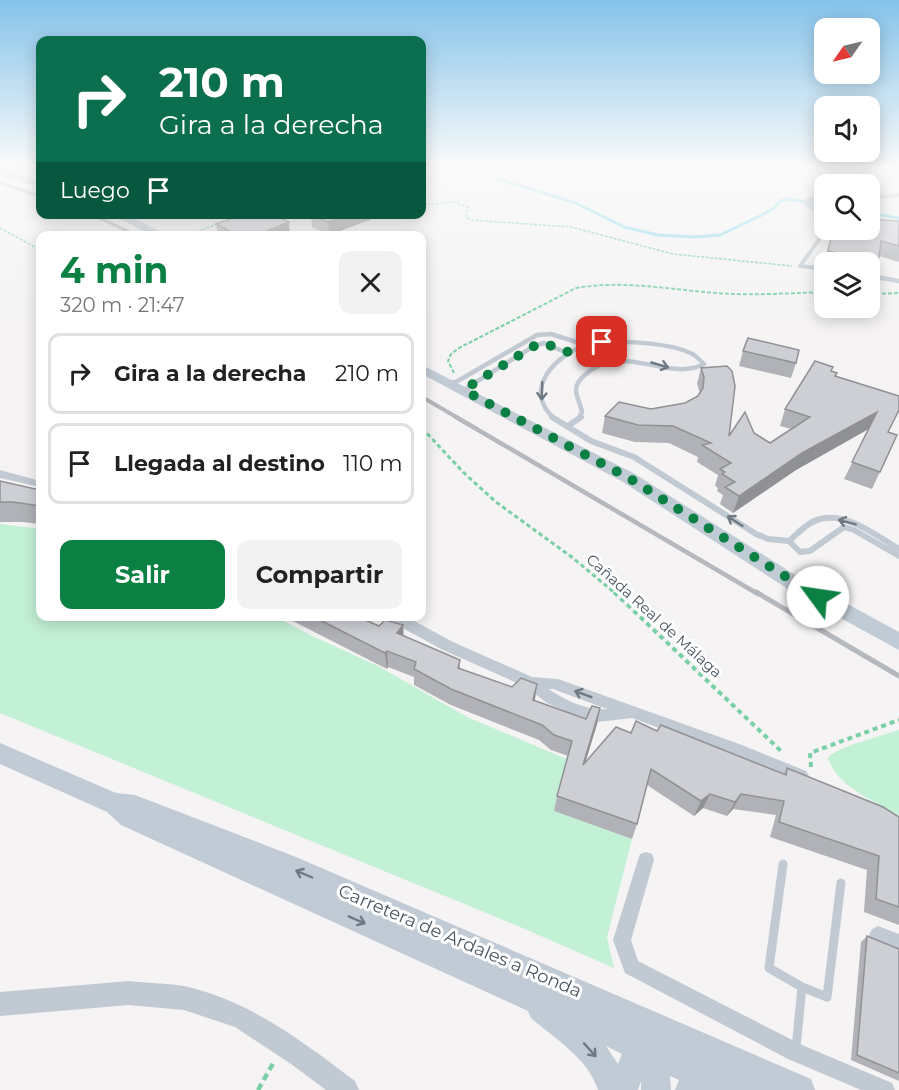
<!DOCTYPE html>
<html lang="es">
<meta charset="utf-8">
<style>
body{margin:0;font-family:Montserrat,sans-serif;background:#f2f2f2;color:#222;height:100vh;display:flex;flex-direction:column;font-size:22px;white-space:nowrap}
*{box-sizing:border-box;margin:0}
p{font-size:20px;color:#767676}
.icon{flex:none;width:33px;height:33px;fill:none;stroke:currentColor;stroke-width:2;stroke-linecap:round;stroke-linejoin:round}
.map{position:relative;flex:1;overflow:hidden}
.details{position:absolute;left:36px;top:231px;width:390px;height:390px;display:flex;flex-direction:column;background:#fff;border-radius:12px;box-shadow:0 3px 15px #0003}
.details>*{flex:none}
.guide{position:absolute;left:36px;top:36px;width:390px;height:183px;border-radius:12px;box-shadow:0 3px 15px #0003;background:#0b6e4f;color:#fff;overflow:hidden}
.needle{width:39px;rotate:236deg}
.tools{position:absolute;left:814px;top:18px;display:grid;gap:12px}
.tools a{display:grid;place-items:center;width:66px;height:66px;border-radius:12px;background:#fff;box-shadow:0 3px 15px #0003;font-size:30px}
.pin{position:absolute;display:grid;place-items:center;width:51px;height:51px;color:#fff;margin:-26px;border-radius:12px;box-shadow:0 3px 9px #0006}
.me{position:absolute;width:66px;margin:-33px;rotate:301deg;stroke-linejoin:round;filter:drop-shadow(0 0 4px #0008)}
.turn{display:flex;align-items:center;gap:21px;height:126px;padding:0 24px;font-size:27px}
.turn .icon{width:78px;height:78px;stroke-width:2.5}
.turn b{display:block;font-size:42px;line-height:51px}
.then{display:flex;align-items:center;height:57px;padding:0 24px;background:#0003;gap:12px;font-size:22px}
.round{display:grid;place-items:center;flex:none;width:63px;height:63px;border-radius:12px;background:#f2f2f2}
.headline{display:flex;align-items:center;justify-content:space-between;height:102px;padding:0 24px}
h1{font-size:36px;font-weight:700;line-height:45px;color:#0b8043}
.button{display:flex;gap:12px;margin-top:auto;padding:12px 24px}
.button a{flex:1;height:69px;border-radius:12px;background:#0b8043;color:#fff;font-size:24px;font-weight:700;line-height:69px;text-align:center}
.button a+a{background:#f2f2f2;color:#222}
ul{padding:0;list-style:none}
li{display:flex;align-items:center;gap:18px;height:81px;margin:0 12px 9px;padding:0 12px;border:3px solid #e0e0e0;border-radius:12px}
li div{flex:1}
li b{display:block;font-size:22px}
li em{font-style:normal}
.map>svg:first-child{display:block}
.green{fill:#c3f1d5}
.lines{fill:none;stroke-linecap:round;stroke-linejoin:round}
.stream{stroke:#90daee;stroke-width:3}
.path-far4{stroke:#7ad0a6;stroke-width:1.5;stroke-dasharray:3 1.5;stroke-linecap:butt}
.path-far3{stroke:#7ad0a6;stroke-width:2;stroke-dasharray:4 2;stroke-linecap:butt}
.path-far2{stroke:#7ad0a6;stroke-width:3;stroke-dasharray:4.5 3;stroke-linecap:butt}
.path-far1{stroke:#7ad0a6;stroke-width:4;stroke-dasharray:5 4;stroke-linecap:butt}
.path{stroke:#7ad0a6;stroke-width:4.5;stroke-dasharray:7 4.5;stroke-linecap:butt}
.service-far3{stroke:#c1cad2;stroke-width:4}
.service-far2{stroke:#c1cad2;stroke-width:4.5}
.service-far1{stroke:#c1cad2;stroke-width:6}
.service{stroke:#c1cad2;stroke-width:9}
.minor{fill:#c1cad2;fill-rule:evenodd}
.tertiary{fill:#c1cad2;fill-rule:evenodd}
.secondary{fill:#c1cbd6;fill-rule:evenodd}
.rail-far3{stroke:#b5b8bd;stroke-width:3}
.rail-far2{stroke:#b5b8bd;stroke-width:4}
.rail-far1{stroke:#b5b8bd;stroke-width:4.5}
.rail{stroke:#b5b8bd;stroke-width:5}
.wall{fill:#b0b2b7}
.shaded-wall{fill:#909195}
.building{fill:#cdcfd5;stroke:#909195;stroke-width:1.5}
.oneway{stroke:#6e7983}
.oneway2{stroke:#6e7984}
.route{stroke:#0b8043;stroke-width:10;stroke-dasharray:0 18}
.labels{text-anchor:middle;stroke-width:6;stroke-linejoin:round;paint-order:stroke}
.street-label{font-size:15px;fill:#4a5661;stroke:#fff}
.near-street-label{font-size:18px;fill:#4a5661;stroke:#fff}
</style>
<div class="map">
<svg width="899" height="1090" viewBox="0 0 899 1090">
<rect width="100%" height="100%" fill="#f5f3f3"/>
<path class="green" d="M 0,524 L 40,529 L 40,616 L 276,617 L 308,634 L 378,666 L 467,717 L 569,760 L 554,811 L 632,839 L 607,937 L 614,968 L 518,926 L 0,713 Z
M 899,730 L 899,815 C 875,802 837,787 828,758 C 833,748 885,735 899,730 Z"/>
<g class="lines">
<path class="stream" d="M 496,167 L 493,174 L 498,179 L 576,203 L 624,227 L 658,235 L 694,237 L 720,235 L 762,215 L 774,208 L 780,201 L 788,199 L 825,205
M 870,213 L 899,218"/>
<path class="path-far4" d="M 422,182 L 431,179 L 442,167
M 422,205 L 453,202 L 468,207 L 466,217 L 472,220 L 571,227 L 673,254 L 792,266
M 0,228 L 40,250
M 196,236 L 201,230 L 223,222"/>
<path class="path-far3" d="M 870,294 L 899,293
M 454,373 L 448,361 L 451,354 L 459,348 L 576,288 C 628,279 681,292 733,294 C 763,295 794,293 825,292"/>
<path class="path-far2" d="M 422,428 L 464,473 L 496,502 L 573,558 L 616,594"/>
<path class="path-far1" d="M 614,592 L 782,752
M 811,767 L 810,753 L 899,720"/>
<path class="path" d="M 258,1090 L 275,1060"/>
<path class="service-far3" d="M 825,269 L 800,266 L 821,237 L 831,230
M 870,276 L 885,279"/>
<path class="service-far2" d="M 877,277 L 899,281
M 448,382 L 456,382 L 537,335 L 551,334 L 586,345
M 467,392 L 468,387 L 534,346 L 544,343 L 567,353
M 554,418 C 523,391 553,357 584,346 C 607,338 672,342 694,355 C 697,357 701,361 704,364 C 669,383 623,341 586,374 C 581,378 576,383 576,390 C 576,397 581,405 582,412 L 579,418"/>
<path class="service-far1" d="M 552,417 L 591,441 L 634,457 L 756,534 L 768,539 L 789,541
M 568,426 L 581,417
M 899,549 C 876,536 848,512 820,519 C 808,522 798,533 789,541 L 800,552 L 810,551 L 844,527 L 854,530 L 899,556"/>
<path class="service" d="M 783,864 L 769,968 L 802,987 L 796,1048
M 802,987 L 827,997 L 841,883"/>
<path class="minor" d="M 899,193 L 899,197 L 870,200 L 870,196 Z
M 825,194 L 825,198 L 809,203 L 815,207 L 825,209 L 825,213 L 811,210 L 802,203 L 806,198 Z
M 0,470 L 40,481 L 40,487 L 0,478 Z
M 387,616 L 405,616 L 453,642 L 532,677 L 558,679 L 742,745 L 806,771 L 809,776 L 806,781 L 801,783 L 732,755 L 632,718 L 598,722 L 570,713 L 547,703 L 526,687 L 443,650 L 388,620 ZM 549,689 L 553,689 L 607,709 C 588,711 564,700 549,689 Z
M 646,852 L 652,854 L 654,860 L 631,940 L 638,961 L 802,1045 L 892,1083 L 895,1090 L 861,1090 L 788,1059 L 625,973 L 613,940 L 638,860 L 640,854 Z
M 878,926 L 899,934 L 899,952 L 872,941 L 869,935 L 872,929 Z"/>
<path class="tertiary" d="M 129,981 C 147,983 166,983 184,986 C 249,1000 303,1042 355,1081 L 359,1090 L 326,1090 L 291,1064 L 235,1027 L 184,1010 L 129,1005 L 0,1016 L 0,992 Z"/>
<path class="secondary" d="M 0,168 L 40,182 L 40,188 L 0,174 Z
M 111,214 L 126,214 L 168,236 L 153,236 Z
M 422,365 L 635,474 L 805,581 L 899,632 L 899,650 L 791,591 L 623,482 L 422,374 Z
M 0,743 L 116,793 L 135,795 L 296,857 L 811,1079 L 815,1090 L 675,1090 L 679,1080 L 670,1076 L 671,1090 L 641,1090 L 641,1081 L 638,1090 L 598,1090 C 588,1058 555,1039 531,1018 L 528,1011 L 121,825 L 107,812 L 0,764 ZM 606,1046 L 622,1054 L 618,1064 Z"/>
<path class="rail-far3" d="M 0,183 L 40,196
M 91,214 L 138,236"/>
<path class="rail-far2" d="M 422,397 L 458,418"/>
<path class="rail-far1" d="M 456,417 L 758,594"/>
<path class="rail" d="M 756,592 L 899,676"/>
</g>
<path class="wall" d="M 311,214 L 372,219 L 329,235 L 312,227 Z
M 899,221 L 899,262 L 879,256 L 874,271 L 870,262 L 825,262 L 825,265 L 823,265 L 833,230 L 870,230 Z
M 216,224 L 290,235 L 218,236 Z
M 743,351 L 796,363 L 791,378 L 739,366 Z
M 833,367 L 831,372 L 888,432 L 897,435 L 872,489 L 844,479 L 869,429 L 796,470 L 733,513 L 720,504 L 723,495 L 717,491 L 718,488 L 715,486 L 718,475 L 697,462 L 698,457 L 669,443 L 635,442 L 602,433 L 605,416 L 685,403 L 698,396 L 700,393 L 697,384 L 701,368 L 729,436 L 754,433 L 770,443 L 791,429 L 780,426 L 785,409 Z
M 0,481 L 40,490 L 40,524 L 23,522 L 0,522 Z
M 283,616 L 362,616 L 361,618 L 460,660 L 460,669 L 535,701 L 586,719 L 600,708 L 597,724 L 585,763 L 631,733 L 657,731 L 784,774 L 787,768 L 899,817 L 899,925 L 864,912 L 867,870 L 770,837 L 776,815 L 733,809 L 727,816 L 703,808 L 694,816 L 647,785 L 637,824 L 632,839 L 554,811 L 557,796 L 568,756 L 551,750 L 539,740 L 451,705 L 414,685 L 414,677 L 388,667 L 387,669 Z
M 867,936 L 899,949 L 899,1081 L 851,1060 L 861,942 Z"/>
<path class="shaded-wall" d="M 349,214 L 372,214 L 372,219 L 329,235 L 328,222 Z
M 289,222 L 290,235 L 289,236 L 254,236 Z
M 879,257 L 874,271 L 870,272 L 870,262 L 869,262 L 870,259 Z
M 877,412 L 870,428 L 796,470 L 733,513 L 739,496 L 802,453 Z
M 403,625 L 404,641 L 397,633 Z
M 387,651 L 388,667 L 387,669 L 385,653 Z
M 537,684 L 535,700 L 533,700 Z
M 600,708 L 597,724 L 580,780 L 583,765 Z
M 710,794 L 703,808 L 694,816 L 701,801 Z
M 741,794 L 733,809 L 727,816 L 735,802 Z"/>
<path class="building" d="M 245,214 L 272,214 L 289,222 L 254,236 L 240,236 L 216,224 Z
M 311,214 L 349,214 L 328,222 Z
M 870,219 L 899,221 L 899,246 L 881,241 L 879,257 L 870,259 L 828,251 L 833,230 L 870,230 Z
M 748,338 L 799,350 L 796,363 L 743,351 Z
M 815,361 L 833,367 L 831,371 L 837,373 L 835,376 L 899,396 L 899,410 L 888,432 L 897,435 L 880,472 L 852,462 L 877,412 L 802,453 L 739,496 L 725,487 L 735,482 L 722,474 L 725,472 L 720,469 L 731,463 L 702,445 L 711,443 L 673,426 L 638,425 L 605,416 L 619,402 L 651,409 L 685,403 L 698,396 L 703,388 L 704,377 L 701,368 L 727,366 L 732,371 L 735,386 L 729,436 L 745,412 L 754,433 L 770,443 L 810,417 L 785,409 Z
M 0,481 L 40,490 L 40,506 L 13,502 L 0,502 Z
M 312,616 L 356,616 L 379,626 L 385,620 L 403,625 L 397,633 L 460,660 L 458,668 L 512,687 L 521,678 L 537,684 L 533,700 L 586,719 L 592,706 L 600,708 L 583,765 L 616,727 L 631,733 L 636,721 L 657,731 L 661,725 L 786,775 L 787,768 L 883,807 L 899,817 L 899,907 L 876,899 L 879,856 L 779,822 L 784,801 L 741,794 L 735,802 L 710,794 L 701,801 L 651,769 L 637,824 L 557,796 L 572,741 L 554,735 L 542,725 L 451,689 L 414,669 L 416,662 L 387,651 L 385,653 Z
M 867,936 L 899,949 L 899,1073 L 857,1055 Z"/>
<defs><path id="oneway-shaft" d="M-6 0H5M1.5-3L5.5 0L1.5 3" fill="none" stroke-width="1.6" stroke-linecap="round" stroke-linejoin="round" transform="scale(1.5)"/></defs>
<g class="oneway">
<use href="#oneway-shaft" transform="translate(660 365) rotate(16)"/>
<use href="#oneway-shaft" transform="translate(542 391) rotate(92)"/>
<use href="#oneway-shaft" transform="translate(735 521) rotate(-147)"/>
<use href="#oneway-shaft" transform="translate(847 522) rotate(-165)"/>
<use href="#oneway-shaft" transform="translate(583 694) rotate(-160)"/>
</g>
<g class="oneway2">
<use href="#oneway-shaft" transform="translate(304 874) rotate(-157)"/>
<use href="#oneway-shaft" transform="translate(357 920) rotate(24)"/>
<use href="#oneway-shaft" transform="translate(590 1050) rotate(48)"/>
</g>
<linearGradient id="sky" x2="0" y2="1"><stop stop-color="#85c3ea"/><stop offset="0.52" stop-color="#fafafa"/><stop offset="1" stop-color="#fafafa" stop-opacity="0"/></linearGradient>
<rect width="899" height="319" fill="url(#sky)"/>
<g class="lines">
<path class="route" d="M 602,342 L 586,345 L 567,352 L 544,343 L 534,346 L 468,387 L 467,392 L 629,478 L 818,597"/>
</g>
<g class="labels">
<g class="street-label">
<text transform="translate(654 616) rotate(42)" y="5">Cañada Real de Málaga</text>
</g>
<g class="near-street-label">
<text transform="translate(460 941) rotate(23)" y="6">Carretera de Ardales a Ronda</text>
</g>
</g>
</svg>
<div class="tools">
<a><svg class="needle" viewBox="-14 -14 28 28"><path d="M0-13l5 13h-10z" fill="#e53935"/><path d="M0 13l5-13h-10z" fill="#767676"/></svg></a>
<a><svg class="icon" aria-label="sound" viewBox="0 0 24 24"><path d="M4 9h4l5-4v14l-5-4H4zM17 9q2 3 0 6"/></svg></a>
<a><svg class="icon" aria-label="search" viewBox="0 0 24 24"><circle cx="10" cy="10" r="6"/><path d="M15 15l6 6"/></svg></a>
<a><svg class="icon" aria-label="layers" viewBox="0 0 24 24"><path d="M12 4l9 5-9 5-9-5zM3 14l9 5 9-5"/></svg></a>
</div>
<div class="pin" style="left:602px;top:342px;background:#d93025"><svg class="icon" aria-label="arrive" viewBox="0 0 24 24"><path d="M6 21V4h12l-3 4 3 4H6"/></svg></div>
<svg class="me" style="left:818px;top:597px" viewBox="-20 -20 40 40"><circle r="19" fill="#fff"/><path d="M0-13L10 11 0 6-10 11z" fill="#0b8043"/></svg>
<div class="guide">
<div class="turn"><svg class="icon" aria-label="right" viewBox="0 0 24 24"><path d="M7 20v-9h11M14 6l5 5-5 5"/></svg><div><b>210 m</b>Gira a la derecha</div></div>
<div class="then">Luego<svg class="icon" aria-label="arrive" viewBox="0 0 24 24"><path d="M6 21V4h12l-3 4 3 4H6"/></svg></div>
</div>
<section class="details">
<div class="headline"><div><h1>4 min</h1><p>320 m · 21:47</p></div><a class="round"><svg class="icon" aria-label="close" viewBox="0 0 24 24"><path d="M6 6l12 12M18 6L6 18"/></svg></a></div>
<ul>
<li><svg class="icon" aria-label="right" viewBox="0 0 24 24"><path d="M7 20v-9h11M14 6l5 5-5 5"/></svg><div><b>Gira a la derecha</b></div><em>210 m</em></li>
<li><svg class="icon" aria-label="arrive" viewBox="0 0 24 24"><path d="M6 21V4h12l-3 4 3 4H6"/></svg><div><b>Llegada al destino</b></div><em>110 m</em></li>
</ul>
<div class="button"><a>Salir</a><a>Compartir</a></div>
</section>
</div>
